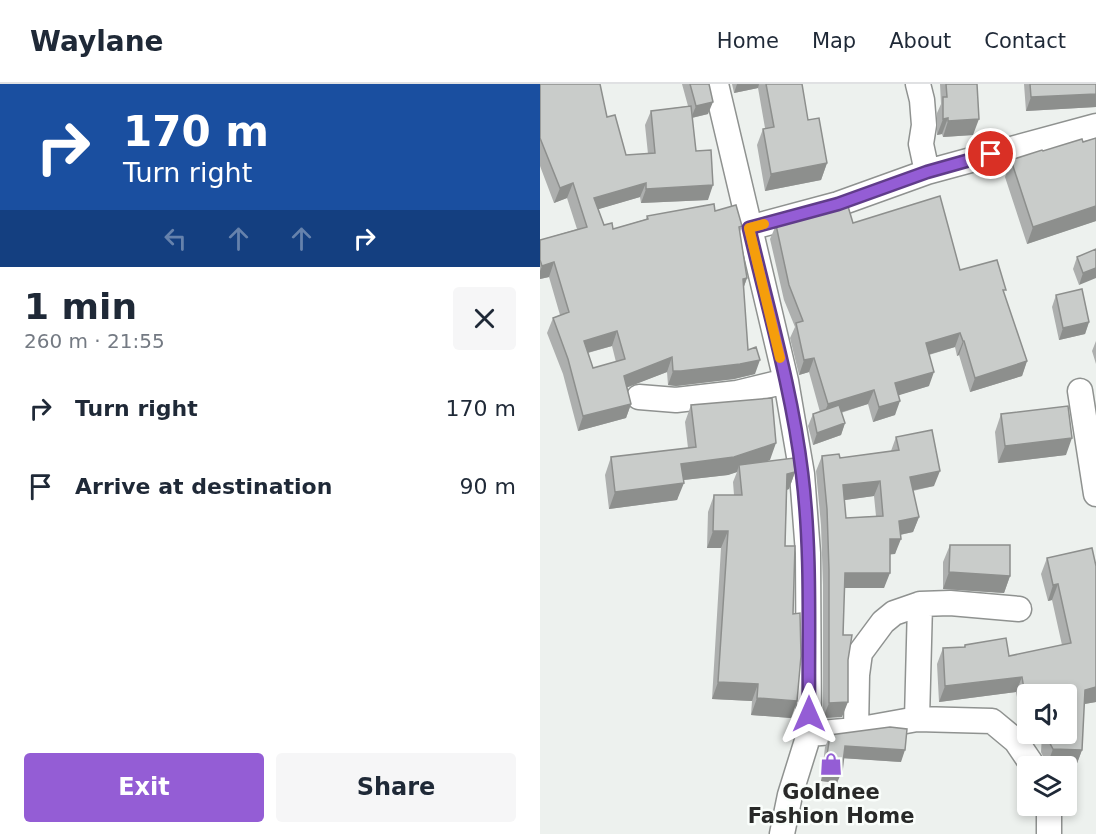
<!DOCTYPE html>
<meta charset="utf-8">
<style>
body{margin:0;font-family:"DejaVu Sans",sans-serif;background:#f6f6f7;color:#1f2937;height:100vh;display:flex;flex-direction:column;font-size:22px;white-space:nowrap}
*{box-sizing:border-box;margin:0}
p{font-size:20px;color:#747a83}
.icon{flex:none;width:33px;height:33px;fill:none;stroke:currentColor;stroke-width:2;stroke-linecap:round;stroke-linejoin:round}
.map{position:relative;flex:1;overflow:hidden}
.sheet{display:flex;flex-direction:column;background:#fff;width:540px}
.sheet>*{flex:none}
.hud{background:#1a4fa0;color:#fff;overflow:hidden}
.buttons{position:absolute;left:477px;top:600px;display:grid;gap:12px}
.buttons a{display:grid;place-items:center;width:60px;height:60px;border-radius:6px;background:#fff;box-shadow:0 3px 9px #0003;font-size:30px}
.pin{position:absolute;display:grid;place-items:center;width:51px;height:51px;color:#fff;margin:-26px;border:3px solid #fff;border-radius:50%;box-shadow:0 2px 6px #0007}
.me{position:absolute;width:66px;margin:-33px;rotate:0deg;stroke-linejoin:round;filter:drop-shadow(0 0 4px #0008)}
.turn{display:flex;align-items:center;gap:21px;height:126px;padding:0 24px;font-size:27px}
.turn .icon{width:78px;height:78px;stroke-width:2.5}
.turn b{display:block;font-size:42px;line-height:51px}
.lanes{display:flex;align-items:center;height:57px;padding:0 24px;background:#0003;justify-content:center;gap:30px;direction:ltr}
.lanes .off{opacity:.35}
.round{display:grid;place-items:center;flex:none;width:63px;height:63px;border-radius:6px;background:#f6f6f7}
.head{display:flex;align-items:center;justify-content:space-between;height:102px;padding:0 24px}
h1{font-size:36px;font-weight:800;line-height:45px}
.cta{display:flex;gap:12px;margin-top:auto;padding:12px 24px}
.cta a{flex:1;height:69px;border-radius:6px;background:#945dd5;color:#fff;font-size:24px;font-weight:800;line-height:69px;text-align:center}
.cta a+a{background:#f6f6f7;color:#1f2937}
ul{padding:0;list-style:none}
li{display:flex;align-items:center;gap:18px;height:78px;padding:0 24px}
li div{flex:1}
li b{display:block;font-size:22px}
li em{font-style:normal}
header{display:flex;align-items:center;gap:36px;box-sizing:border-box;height:84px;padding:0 30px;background:#fff;border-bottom:2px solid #e0e1e3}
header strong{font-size:28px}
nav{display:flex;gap:33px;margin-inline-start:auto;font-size:21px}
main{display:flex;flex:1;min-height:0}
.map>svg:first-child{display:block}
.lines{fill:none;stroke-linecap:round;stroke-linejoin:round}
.minor-casing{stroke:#8f9290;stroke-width:27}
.minor{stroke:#fff;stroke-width:24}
.wall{fill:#adafae;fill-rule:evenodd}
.shaded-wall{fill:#8d8f8d}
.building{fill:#c9ccca;stroke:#8d8f8d;stroke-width:1.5;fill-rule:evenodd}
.route-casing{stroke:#603c8a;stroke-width:15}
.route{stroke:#945dd5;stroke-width:10}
.slow{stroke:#f59e0b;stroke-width:10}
.labels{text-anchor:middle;stroke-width:5;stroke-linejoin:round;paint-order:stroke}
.poi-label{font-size:21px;font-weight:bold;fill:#282928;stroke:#fafefb}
</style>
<header>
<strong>Waylane</strong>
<nav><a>Home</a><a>Map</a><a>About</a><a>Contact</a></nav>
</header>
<main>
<section class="sheet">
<div class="hud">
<div class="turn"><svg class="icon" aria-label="right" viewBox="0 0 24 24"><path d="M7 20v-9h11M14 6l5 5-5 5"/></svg><div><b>170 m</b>Turn right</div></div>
<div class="lanes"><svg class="icon off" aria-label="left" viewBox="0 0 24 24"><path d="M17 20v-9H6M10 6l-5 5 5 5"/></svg><svg class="icon off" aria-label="ahead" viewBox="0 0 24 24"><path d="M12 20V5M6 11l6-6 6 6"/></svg><svg class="icon off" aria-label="ahead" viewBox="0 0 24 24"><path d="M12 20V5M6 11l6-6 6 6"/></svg><svg class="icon" aria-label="right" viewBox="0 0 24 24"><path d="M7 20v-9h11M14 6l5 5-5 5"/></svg></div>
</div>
<div class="head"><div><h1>1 min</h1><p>260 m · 21:55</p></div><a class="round"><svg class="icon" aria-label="close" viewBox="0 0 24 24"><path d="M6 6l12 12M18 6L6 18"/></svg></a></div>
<ul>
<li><svg class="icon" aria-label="right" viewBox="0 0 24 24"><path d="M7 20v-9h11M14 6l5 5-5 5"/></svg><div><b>Turn right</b></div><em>170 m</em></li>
<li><svg class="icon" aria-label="arrive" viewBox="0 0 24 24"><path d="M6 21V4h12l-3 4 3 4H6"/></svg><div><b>Arrive at destination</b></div><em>90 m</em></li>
</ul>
<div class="cta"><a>Exit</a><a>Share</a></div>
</section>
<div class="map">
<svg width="556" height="750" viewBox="0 0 556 750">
<rect width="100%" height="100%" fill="#edf1ee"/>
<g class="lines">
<g class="minor-casing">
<path id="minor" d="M 176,0 L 246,297 L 262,390 L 268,469 L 269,650 L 250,711 L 242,750
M 378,0 L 382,16 L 384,41 L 381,60 L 387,88
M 209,144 L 298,120 L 387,88 L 556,42
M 540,307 L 556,410
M 99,313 L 136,316 L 197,309 L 246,297
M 377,635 L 380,520
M 316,646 L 317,591 L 320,569 L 343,538 L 354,529 L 380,520 L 410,519 L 479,525
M 269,650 L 316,646 L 377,635 L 452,637 L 476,657 L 493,682
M 507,722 L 509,728 L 509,750"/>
</g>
<use href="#minor" class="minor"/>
</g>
<path class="wall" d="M 0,0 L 67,33 L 86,71 L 108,70 L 105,41 L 111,27 L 148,22 L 142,0 L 169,0 L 168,30 L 152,34 L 156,67 L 168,116 L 101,119 L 100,113 L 58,125 L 64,141 L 73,145 L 106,135 L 107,132 L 175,127 L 202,142 L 200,148 L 207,194 L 203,205 L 208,266 L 215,290 L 194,295 L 136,302 L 128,301 L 127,288 L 87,303 L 91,320 L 86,334 L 38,347 L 23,290 L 7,249 L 13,234 L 20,231 L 9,193 L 0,195 L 0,156 L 37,145 L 27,114 L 14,119 L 0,82 ZM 72,262 L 76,278 L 53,284 L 48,269 Z
M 192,0 L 262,0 L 268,36 L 287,79 L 281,96 L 225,107 L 217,61 L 223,45 L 225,44 L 218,4 L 194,9 Z
M 400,0 L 437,0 L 433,51 L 403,53 L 402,50 L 397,51 L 397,29 L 401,20 Z
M 484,0 L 556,0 L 556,23 L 486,27 Z
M 556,54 L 556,137 L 487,160 L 465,93 L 471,76 Z
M 290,124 L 313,139 L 420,186 L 464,210 L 487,277 L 482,292 L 430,308 L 419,271 L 417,272 L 415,263 L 389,271 L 389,302 L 358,311 L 355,331 L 333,338 L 328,320 L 301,329 L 305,339 L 301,351 L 273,361 L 268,342 L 273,330 L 280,328 L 269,288 L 259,291 L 250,254 L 255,243 L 244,216 L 230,155 L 236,141 L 289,128 Z
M 556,165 L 539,201 L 533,185 L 537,173 Z
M 516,211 L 549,238 L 545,250 L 519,256 L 512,223 Z
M 556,257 L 556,280 L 552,267 Z
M 151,321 L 230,376 L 226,377 L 255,388 L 249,405 L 247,406 L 245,462 L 253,530 L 257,617 L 251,634 L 211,631 L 212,617 L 172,615 L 181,464 L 167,464 L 168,428 L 174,411 L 194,411 L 193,398 L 197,388 L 188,391 L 143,396 L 137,416 L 69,425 L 65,391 L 71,373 L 148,364 L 145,338 Z
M 461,330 L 526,371 L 458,379 L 455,348 Z
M 356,353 L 394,402 L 373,407 L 379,433 L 373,448 L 360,451 L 355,470 L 350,470 L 344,504 L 304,504 L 302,633 L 283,634 L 283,501 L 281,441 L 276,387 L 282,372 L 300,374 L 351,367 ZM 334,412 L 336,432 L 306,434 L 304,416 Z
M 410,461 L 470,492 L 464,509 L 403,505 L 403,478 Z
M 552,464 L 556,618 L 544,620 L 542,666 L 536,682 L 507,681 L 501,668 L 502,650 L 526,650 L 526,610 L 488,610 L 488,632 L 481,633 L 476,608 L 399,618 L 397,580 L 403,564 L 424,563 L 425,561 L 469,572 L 522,561 L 512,516 L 508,517 L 501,490 L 507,474 Z
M 290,651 L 361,678 L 303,674 L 297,699 L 281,697 L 285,663 Z"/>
<path class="shaded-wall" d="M 197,0 L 219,0 L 218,4 L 194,9 Z
M 556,10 L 556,23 L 486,27 L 491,13 Z
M 173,18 L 168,30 L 151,34 L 156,22 Z
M 408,34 L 402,50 L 397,51 L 403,35 Z
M 439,35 L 433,51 L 403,53 L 408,37 Z
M 287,79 L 281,96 L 225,107 L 231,90 Z
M 33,99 L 27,114 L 14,119 L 20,104 Z
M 106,99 L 100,113 L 49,128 L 54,114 Z
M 173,101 L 168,116 L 101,119 L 106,105 Z
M 556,122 L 556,137 L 487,160 L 493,143 Z
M 14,178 L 9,193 L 0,195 L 0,187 L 2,182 Z
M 556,184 L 556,194 L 539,201 L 543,189 Z
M 207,194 L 202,208 L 203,195 Z
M 549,238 L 545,250 L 519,256 L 523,244 Z
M 77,247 L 72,262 L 39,271 L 44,257 Z
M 420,249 L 415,263 L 380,273 L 386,259 Z
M 423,257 L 424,257 L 419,271 L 417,272 Z
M 132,273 L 127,288 L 78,307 L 84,292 Z
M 274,274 L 269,288 L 259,291 L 264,276 Z
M 220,276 L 215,290 L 194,295 L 136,302 L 128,301 L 133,287 Z
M 487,277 L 482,292 L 430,308 L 435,294 Z
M 394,288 L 389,302 L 350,314 L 355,299 Z
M 334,306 L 328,320 L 282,334 L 288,320 Z
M 360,317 L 355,331 L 333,338 L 339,323 Z
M 91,320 L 86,334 L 38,347 L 43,332 Z
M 305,339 L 301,351 L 273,361 L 277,349 Z
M 532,354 L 526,371 L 458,379 L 465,362 Z
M 236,359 L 230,376 L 200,387 L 199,381 L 197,388 L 188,391 L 135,397 L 141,380 Z
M 400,387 L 394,402 L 364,408 L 370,393 Z
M 255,388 L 249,405 L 241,407 L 247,390 Z
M 340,397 L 334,412 L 298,417 L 303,401 Z
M 144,399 L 137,416 L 69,425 L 75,408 Z
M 379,433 L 373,448 L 354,452 L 359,437 Z
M 173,447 L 188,447 L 181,464 L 167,464 Z
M 350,455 L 361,455 L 355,470 L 345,471 Z
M 409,488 L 470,492 L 464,509 L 403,505 Z
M 305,489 L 350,489 L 344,504 L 299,504 Z
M 518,500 L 512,516 L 508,517 L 513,501 Z
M 482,593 L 476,608 L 399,618 L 405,602 Z
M 178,598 L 218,600 L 212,617 L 172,615 Z
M 556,603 L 556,618 L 539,621 L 545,606 Z
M 217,614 L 257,617 L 251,634 L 211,631 Z
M 486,617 L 488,617 L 488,632 L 481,633 Z
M 308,618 L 302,633 L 283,634 L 289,619 Z
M 305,662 L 365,666 L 361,678 L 300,674 Z
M 513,665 L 542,666 L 536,682 L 507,681 Z
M 285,685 L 302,687 L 297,699 L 281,697 Z"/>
<path class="building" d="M 0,0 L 60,0 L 67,33 L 75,31 L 86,71 L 115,69 L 111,27 L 151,22 L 156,67 L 171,66 L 173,101 L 106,105 L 106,99 L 54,114 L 64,141 L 72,139 L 73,145 L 108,135 L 107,132 L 174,120 L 175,127 L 196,121 L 202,142 L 199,143 L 207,194 L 203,195 L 208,266 L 216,263 L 220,276 L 200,280 L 141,287 L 133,287 L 132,273 L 84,292 L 91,320 L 43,332 L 28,275 L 13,234 L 29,228 L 14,178 L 2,182 L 0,176 L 0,156 L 47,143 L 33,99 L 20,104 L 0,54 ZM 77,247 L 85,275 L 53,284 L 44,257 Z
M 150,0 L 169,0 L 173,18 L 156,22 Z
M 226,0 L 262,0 L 268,36 L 279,34 L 287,79 L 231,90 L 223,45 L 234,43 Z
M 406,0 L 437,0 L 439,35 L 408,37 L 408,34 L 403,35 L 403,13 L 407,13 Z
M 490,0 L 556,0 L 556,10 L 491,13 Z
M 556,54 L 556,122 L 493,143 L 471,76 L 502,66 L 503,67 L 542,55 L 543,58 Z
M 400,112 L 420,186 L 457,176 L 466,206 L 463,206 L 487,277 L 435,294 L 424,257 L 423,257 L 420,249 L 386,259 L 394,288 L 355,299 L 360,317 L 339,323 L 334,306 L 288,320 L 274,274 L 264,276 L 256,239 L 263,237 L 249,201 L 236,141 L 291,127 L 290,124 L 307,119 L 313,139 Z
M 556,165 L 556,184 L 543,189 L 537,173 Z
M 542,205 L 549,238 L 523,244 L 516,211 Z
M 232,314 L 236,359 L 194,373 L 141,380 L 144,399 L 75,408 L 71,373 L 156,363 L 151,321 Z
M 299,321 L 305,339 L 277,349 L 273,330 Z
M 528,322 L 532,354 L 465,362 L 461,330 Z
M 392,346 L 400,387 L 370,393 L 379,433 L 359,437 L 361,455 L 350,455 L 350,489 L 305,489 L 303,551 L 312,551 L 308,576 L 308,618 L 289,619 L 289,486 L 287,425 L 282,372 L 299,370 L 300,374 L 359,366 L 356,353 ZM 340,397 L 343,432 L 306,434 L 303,401 Z
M 254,374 L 255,388 L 247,390 L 245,462 L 255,462 L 253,530 L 260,529 L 261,572 L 257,617 L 217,614 L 218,600 L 178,598 L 188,447 L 173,447 L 174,411 L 202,411 L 199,381 Z
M 410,461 L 470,461 L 470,492 L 409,488 Z
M 552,464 L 556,482 L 556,603 L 545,606 L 542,666 L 513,665 L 506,652 L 507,650 L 526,650 L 526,610 L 488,610 L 488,617 L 486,617 L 482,593 L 405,602 L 403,564 L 425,563 L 425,561 L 466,554 L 469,572 L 531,559 L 518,500 L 513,501 L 507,474 Z
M 350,643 L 367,645 L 365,666 L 305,662 L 302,687 L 285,685 L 290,651 Z"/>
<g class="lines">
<g class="route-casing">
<path id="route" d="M 269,630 C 268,550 272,469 262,389 C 252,306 228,225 209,144 L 298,120 L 387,88 L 451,70"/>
</g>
<use href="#route" class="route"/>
<path class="slow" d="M 224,140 L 209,144 L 240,274"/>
</g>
<defs>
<g id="shop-bare" transform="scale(1.8)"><path d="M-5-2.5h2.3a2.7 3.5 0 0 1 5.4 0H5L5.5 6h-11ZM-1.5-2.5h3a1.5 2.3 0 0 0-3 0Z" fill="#945dd5" stroke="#fafefb" stroke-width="2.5" paint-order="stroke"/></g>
</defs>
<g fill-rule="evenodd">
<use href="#shop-bare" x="291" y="680"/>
</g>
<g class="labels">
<g class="poi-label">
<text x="291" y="715">Goldnee<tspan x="291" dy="24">Fashion Home</tspan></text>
</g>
</g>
</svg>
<div class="buttons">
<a><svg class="icon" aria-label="sound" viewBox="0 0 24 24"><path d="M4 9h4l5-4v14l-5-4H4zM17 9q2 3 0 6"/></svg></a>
<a><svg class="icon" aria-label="layers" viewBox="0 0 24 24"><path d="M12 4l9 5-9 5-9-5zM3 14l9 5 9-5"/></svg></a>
</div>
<div class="pin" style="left:451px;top:70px;background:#d93025"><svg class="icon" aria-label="arrive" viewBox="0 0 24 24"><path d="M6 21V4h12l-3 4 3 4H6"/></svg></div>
<svg class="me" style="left:269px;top:630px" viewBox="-20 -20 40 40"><path d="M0-17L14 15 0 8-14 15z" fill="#945dd5" stroke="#fff" stroke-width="4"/></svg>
</div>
</main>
